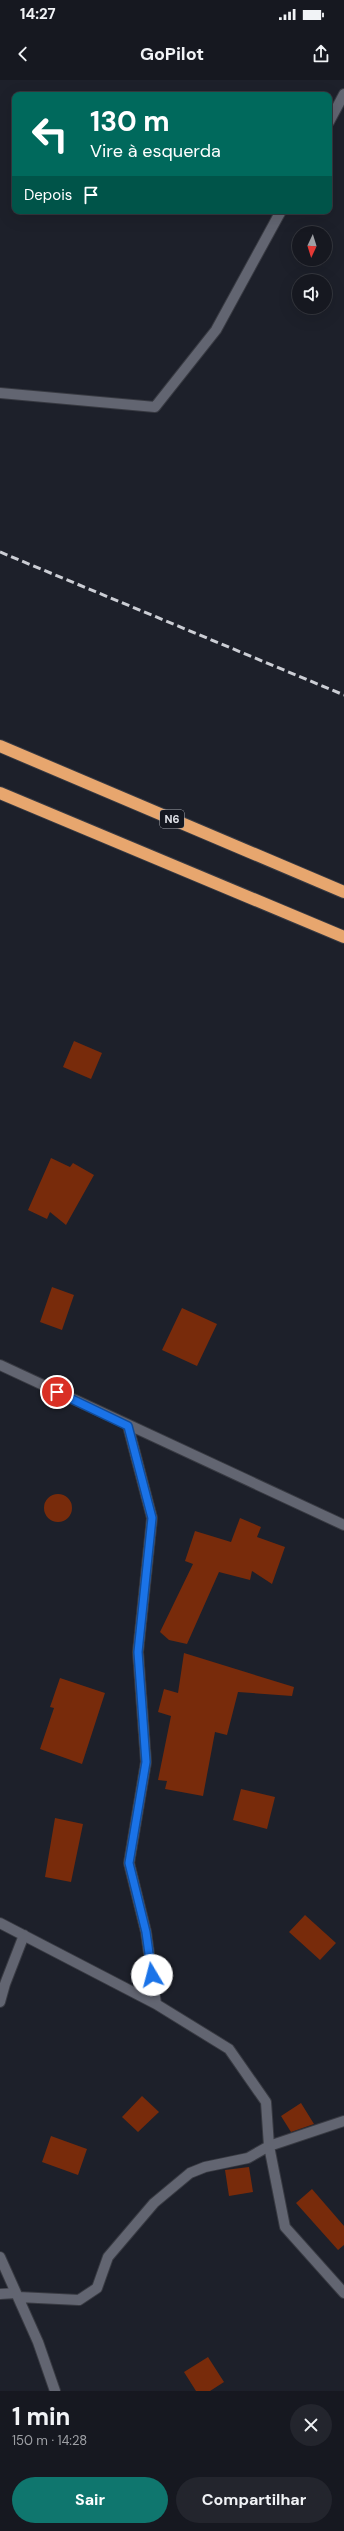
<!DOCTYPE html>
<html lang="pt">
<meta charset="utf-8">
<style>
body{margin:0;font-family:"DM Sans",sans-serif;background:#23252d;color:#f1f3f6;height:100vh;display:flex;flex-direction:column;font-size:15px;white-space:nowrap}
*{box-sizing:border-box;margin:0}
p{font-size:13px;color:#9ea0a5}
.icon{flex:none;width:22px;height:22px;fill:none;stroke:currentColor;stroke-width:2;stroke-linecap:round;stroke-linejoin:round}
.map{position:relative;height:2311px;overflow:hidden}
.sheet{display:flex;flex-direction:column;background:#161820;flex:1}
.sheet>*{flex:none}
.hud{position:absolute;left:12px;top:12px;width:320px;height:122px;border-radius:8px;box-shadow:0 4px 16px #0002,0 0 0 1px #35373e;background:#00695c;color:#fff;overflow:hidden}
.needle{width:26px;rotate:184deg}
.controls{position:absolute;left:292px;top:146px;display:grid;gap:8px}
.controls a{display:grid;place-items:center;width:40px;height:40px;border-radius:50%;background:#161820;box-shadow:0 4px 16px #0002,0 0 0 1px #35373e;font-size:20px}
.pin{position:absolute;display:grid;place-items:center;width:34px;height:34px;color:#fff;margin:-17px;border:2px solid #fff;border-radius:50%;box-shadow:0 1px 4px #0007}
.me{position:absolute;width:44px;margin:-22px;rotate:352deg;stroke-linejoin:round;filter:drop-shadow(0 0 3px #0008)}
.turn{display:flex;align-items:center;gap:14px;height:84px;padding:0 12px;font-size:18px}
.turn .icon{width:52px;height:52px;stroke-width:2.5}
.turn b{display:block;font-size:28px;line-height:34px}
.then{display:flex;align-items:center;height:38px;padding:0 12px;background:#0003;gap:8px;font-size:15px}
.round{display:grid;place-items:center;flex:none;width:42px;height:42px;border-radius:21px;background:#23252d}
.overview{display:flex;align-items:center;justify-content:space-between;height:68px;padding:0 12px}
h1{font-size:24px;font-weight:700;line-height:30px}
.button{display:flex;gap:8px;margin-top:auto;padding:8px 12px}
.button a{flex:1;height:46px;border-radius:24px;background:#0f766e;color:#fff;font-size:16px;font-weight:700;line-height:46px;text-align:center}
.button a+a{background:#23252d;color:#f1f3f6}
.status{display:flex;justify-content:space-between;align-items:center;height:28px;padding:0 20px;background:#161820;direction:ltr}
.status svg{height:11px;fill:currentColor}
header{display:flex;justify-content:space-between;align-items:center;height:52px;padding:0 12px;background:#161820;font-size:18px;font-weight:700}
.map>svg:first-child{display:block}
.building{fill:#782b0b}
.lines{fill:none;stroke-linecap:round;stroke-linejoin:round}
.street-casing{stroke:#383a42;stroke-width:12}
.highway-casing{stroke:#383a42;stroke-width:14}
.street{stroke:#626571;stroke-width:10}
.highway{stroke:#e7a66e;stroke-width:12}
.rail{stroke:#cbcdd4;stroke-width:3;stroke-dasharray:8 4;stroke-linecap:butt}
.route-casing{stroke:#114b97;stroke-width:10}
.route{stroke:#1a73e8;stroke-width:7}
.labels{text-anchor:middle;stroke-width:3.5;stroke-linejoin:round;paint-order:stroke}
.shield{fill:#141720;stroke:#a4a6ad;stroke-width:1}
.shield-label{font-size:11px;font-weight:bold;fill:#e2e4ea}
</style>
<div class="status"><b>14:27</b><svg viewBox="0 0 49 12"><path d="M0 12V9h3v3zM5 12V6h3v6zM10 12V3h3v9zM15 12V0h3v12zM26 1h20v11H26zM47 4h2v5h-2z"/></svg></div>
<header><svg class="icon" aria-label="back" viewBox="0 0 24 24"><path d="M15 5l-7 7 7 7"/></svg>GoPilot<svg class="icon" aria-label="share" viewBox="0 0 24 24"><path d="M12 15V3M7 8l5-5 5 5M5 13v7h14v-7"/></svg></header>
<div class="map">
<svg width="344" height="2311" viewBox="0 0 344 2311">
<rect width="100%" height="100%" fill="#1d202a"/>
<path class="building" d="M 74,961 L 102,973 L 91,999 L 63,987 Z
M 51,1078 L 70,1087 L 73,1083 L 94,1095 L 66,1145 L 50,1132 L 47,1139 L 28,1130 Z
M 52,1207 L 74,1215 L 62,1250 L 40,1242 Z
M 182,1228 L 217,1244 L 197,1286 L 162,1270 Z
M44 1428a14 14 0 1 1 28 0a14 14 0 1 1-28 0Z
M 240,1438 L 261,1447 L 257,1457 L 285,1467 L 272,1504 L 252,1491 L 250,1500 L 219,1492 L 187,1564 L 169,1560 L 160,1552 L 193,1484 L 185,1481 L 195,1451 L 231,1462 Z
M 184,1573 L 294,1607 L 292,1616 L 238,1612 L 227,1655 L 215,1652 L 203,1716 L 165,1709 L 167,1701 L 158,1700 L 171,1636 L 158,1632 L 164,1609 L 178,1613 Z
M 60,1598 L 105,1613 L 82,1684 L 40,1669 L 54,1628 L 50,1627 Z
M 241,1709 L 275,1717 L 267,1749 L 233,1740 Z
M 55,1738 L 83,1744 L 71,1802 L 45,1797 Z
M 305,1835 L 336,1863 L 320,1880 L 289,1852 Z
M 142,2016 L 159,2032 L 138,2052 L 122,2037 Z
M 301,2023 L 314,2044 L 291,2052 L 281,2036 Z
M 51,2056 L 87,2069 L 78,2095 L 42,2082 Z
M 249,2087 L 253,2112 L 229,2116 L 225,2090 Z
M 312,2109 L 344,2146 L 344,2165 L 338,2170 L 296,2123 Z
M 208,2277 L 224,2302 L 210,2311 L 196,2311 L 184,2292 Z"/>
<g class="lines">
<g class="street-casing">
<path id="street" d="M 329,42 L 344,14
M 0,313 L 155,327 L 216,250 L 281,131
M 0,1285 L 344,1445
M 128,1346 L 152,1438 L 138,1572 L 146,1682 L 129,1783 L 146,1852 L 156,1924 L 229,1969 L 266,2022 L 269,2066 L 285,2147 L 344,2213
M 0,1843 L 156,1924
M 0,1922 L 5,1904 L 24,1855
M 0,2177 L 38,2262 L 55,2311
M 0,2214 L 16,2213
M 18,2217 L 79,2220 L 97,2208 L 108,2177 L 154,2123 L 190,2093 L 205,2087 L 248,2078 L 269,2066 L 344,2041"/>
</g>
<g class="highway-casing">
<path id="highway" d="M 0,666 L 344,812
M 0,713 L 344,857"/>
</g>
<use href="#street" class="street"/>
<use href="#highway" class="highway"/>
<path class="rail" d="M 0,472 L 344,615"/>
</g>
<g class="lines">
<g class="route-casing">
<path id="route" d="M 57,1312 L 128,1346 L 152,1438 L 138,1572 L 146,1682 L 129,1783 L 146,1852 L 152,1895"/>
</g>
<use href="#route" class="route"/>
</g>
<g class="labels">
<rect class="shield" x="160" y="730" width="24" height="18" rx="3"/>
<g class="shield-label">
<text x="172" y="743">N6</text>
</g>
</g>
</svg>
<div class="controls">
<a><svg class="needle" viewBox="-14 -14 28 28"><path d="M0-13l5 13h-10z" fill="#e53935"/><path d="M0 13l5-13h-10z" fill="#9ea0a5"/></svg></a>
<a><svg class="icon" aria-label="sound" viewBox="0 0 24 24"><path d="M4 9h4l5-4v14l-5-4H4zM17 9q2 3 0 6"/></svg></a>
</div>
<div class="pin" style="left:57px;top:1312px;background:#d93025"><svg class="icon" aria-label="arrive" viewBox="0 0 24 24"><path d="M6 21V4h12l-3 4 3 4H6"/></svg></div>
<svg class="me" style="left:152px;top:1895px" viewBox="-20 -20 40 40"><circle r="19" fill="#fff"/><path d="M0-13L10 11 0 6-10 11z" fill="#1a73e8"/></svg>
<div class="hud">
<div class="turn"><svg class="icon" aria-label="left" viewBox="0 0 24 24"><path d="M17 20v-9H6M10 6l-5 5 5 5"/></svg><div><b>130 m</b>Vire à esquerda</div></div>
<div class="then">Depois<svg class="icon" aria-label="arrive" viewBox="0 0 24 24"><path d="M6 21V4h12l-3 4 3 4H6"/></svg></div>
</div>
</div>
<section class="sheet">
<div class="overview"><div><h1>1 min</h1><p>150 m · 14:28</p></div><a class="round"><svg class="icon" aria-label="close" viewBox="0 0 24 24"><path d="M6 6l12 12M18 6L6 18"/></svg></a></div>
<div class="button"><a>Sair</a><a>Compartilhar</a></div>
</section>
